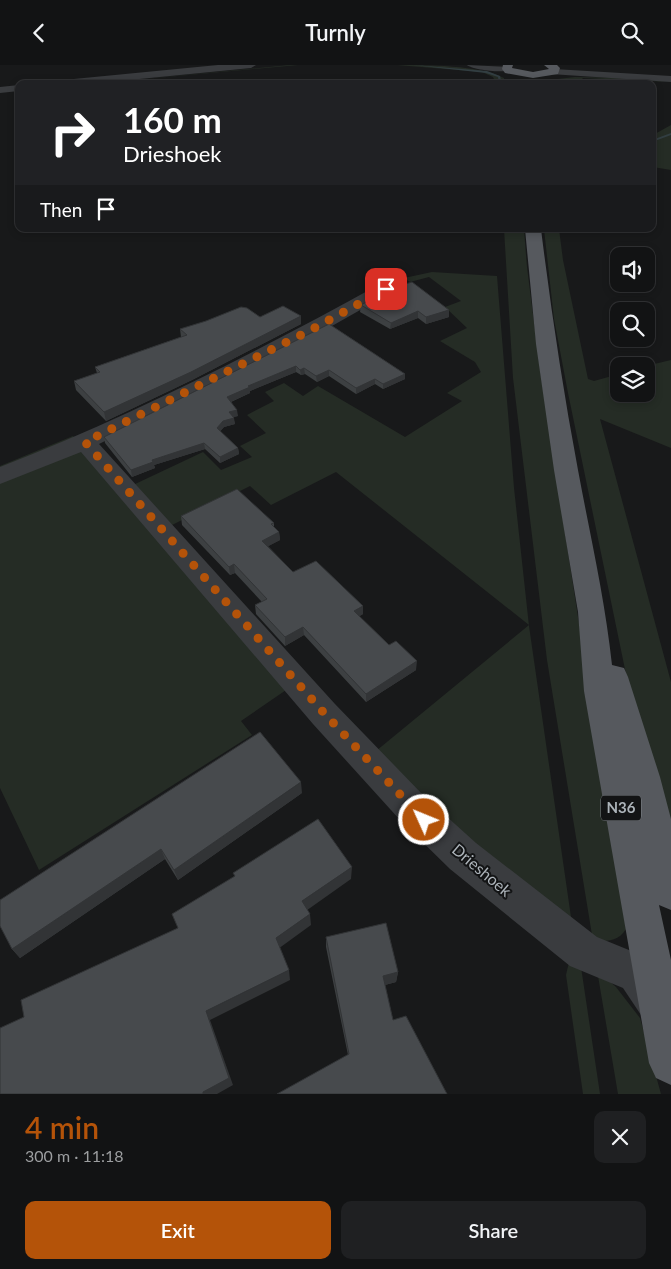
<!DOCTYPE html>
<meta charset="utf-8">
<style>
body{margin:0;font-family:Lato,sans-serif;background:#1f2022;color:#f1f3f6;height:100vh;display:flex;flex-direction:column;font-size:19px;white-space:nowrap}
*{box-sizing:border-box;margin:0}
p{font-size:16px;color:#9c9ea0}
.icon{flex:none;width:28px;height:28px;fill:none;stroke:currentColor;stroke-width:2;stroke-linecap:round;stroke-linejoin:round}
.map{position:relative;height:1029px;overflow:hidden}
.drawer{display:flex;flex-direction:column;background:#121314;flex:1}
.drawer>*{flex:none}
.banner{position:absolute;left:15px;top:15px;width:641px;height:152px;border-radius:10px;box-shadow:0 2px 8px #0003,0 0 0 1px #313234;background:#202124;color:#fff;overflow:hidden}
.tools{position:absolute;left:610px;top:182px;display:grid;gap:10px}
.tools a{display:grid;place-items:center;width:45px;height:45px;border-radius:10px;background:#121314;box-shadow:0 2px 8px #0003,0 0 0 1px #313234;font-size:25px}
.pin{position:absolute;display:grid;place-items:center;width:42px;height:42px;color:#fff;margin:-21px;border-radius:10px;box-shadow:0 2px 8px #0006}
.me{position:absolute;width:55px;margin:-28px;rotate:314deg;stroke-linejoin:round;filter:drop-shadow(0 0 4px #0008)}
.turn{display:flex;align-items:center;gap:18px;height:105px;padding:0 25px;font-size:22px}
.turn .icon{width:65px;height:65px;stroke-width:2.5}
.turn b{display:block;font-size:35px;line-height:42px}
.then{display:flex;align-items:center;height:48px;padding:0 25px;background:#0003;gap:10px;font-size:19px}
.round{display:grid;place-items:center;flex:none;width:52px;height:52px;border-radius:10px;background:#1f2022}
.head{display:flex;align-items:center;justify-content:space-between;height:85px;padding:0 25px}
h1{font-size:30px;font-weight:600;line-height:38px;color:#b45309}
.primary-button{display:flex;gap:10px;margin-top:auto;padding:10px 25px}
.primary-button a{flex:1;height:58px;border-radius:10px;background:#b45309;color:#fff;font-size:20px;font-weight:600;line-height:58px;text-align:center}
.primary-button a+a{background:#1f2022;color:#f1f3f6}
header{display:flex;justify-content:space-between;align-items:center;height:65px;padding:0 25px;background:#121314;font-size:22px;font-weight:600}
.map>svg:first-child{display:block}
.green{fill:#252c25}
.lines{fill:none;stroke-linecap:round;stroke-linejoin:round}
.stream{fill:#323e42;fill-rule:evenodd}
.minor{fill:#3a3c3f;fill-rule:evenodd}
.major{fill:#56595e;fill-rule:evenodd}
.wall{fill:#3d4042}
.shaded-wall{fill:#323436}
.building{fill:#474a4d;stroke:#323436}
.route{stroke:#b45309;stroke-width:9;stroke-dasharray:0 16.2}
.labels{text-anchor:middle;stroke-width:4;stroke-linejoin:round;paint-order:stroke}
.shield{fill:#131415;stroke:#7e8388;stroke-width:1}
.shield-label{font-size:15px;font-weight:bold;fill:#acb3b9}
.street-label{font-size:16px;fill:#acb3b9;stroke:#131415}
</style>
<header><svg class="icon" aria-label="back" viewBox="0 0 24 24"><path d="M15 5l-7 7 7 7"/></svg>Turnly<svg class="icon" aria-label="search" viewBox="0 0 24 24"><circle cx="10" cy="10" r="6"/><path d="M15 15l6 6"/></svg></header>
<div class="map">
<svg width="671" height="1029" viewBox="0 0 671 1029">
<rect width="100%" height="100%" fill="#18191a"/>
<path class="green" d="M 290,0 L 298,0 L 91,19 Z
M 397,0 C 426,0 480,0 504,13 L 504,19 L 496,19 L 493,12 L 482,7 Z
M 575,12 L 626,13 L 671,17 L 583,13 L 578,19 L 538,19 L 540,16 Z
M 671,60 L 671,105 L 653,102 L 653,70 Z
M 504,164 L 524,164 L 527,202 L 540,305 L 626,864 C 618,877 607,876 593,876 L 547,595 L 513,313 Z
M 544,164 L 559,164 L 563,195 L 588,314 L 594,316 L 619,309 L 619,329 L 646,329 L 646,301 L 671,295 L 671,383 L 600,354 L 671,617 L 671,768 L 627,614 L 568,328 L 554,254 Z
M 432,207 L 497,211 L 514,423 L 529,561 L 572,859 L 522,824 L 376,686 L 529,560 L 336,407 L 271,440 L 250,421 L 168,462 L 133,420 L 203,387 L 221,405 L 252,392 L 240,381 L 266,368 L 247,350 L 274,336 L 265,327 L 284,318 L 303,331 L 318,321 L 405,372 L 462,336 L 447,328 L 481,307 L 475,297 L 440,276 L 467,263 L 445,242 L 461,236 L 429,212 L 410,217 L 404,213 Z
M 73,371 L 94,398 L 289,623 L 241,656 L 252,670 L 39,805 L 0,723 L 0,401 Z
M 569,897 L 581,902 L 600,1029 L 583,1029 L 566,910 Z
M 597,905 L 616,922 L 640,953 L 661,1029 L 618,1029 Z"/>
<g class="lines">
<path class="stream" d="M 413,0 L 487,6 L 500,11 L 502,19 L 499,19 L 498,12 L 486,8 Z
M 671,68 L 671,70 L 652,77 L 652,75 Z"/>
<path class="minor" d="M 218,0 L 256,0 L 251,3 L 89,19 L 48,19 L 53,16 Z
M 467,0 L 511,2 L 512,4 C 506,9 473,5 467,0 Z
M 554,4 L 671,11 L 671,17 L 550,9 L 549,7 L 550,5 Z
M 19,20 L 19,26 L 0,28 L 0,22 Z
M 386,218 L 392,219 L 395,223 L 392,227 L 316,270 L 99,379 L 335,639 L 424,731 L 476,778 L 597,872 L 651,894 L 671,921 L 671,950 L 656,956 L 641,950 L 623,923 L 570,901 L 450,804 L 400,755 L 313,659 L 81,387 L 0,419 L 0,402 C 131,351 257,287 380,219 Z"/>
<path class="major" d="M 503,0 L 513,0 L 512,3 L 533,7 L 549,4 L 544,0 L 557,0 L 560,3 L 558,9 L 533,13 L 505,8 L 502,4 Z
M 525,164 L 541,164 C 551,245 563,325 578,405 C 590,470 605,534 612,600 L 624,603 L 628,612 L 660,712 L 671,754 L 671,845 L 659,840 L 671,895 L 671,1020 L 656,1013 L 649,998 L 584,626 L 578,547 L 554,405 L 536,279 Z"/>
</g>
<path class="wall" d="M 392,223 L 449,252 L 426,259 L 418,253 L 390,264 L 360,247 L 361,240 Z
M 260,252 L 301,259 L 192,315 L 106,356 L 76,325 L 74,316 L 97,308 L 95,302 L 181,272 L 180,264 Z
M 329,259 L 405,309 L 405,314 L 383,324 L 375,319 L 356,329 L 329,311 L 317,317 L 305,309 L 301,310 L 296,307 L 250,326 L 250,328 L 231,337 L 238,351 L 233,352 L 235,359 L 224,362 L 220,366 L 238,383 L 239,389 L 220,398 L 205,384 L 154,400 L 155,403 L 132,412 L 105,378 L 104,372 Z
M 181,451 L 274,458 L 274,462 L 279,467 L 280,475 L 268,481 L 293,507 L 363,549 L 359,551 L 389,580 L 416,605 L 366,637 L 304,570 L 285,581 L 256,549 L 255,540 L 262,537 L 235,508 L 230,510 L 182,460 Z
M 302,728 L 178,815 L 165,794 L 20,893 L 12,884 L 0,835 Z
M 326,872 L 398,907 L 396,917 L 385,920 L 393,955 L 348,990 L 326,882 Z"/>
<path class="shaded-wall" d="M 449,245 L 449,252 L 426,259 L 426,252 Z
M 418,246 L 418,253 L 390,264 L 391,258 Z
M 301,251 L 301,259 L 192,315 L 106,356 L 104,347 Z
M 296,301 L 296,307 L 250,326 L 250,328 L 228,338 L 227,332 L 248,321 Z
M 304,303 L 305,309 L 301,310 L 300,305 Z
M 329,305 L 329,311 L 317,317 L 316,311 Z
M 405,309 L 405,314 L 383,324 L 383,319 Z
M 375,314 L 375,319 L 356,329 L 356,323 Z
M 237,345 L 238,351 L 230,353 L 229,347 Z
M 234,353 L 235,359 L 224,362 L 218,369 L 217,363 L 223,356 Z
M 204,378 L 205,384 L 154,400 L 155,403 L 132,412 L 131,405 L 152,395 Z
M 238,383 L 239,389 L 220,398 L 220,392 Z
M 279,467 L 280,475 L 263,484 L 262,476 Z
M 234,499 L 235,508 L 230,510 L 229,502 Z
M 363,541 L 363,549 L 354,555 L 354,546 Z
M 303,562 L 304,570 L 285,581 L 285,572 Z
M 417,596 L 416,605 L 366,637 L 366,629 Z
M 301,717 L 302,728 L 178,815 L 174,805 Z
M 161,784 L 165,794 L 20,893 L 12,884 Z
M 352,802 L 351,814 L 303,848 L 302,836 Z
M 310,849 L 311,860 L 278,884 L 276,873 Z
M 289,905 L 290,915 L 210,955 L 233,1020 L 217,1029 L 203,1029 L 206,946 Z
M 398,907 L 396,917 L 381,921 L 383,911 Z"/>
<path class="building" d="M 412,217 L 449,245 L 426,252 L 418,246 L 391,258 L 361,240 L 392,223 Z
M 283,241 L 301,251 L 191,307 L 104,347 L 74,316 L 100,307 L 95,302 L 187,270 L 180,264 L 206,256 L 241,242 L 247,243 L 260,252 Z
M 329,259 L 405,309 L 383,319 L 375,314 L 356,323 L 329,305 L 316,311 L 304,303 L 300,305 L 296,301 L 248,321 L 250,322 L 227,332 L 237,345 L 229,347 L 234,353 L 223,356 L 217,363 L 238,383 L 220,392 L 204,378 L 152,395 L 153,397 L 131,405 L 104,372 Z
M 237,424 L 274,458 L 271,459 L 279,467 L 262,476 L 293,507 L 316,496 L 363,541 L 354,546 L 389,580 L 396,576 L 417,596 L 366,629 L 303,562 L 285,572 L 255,540 L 267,534 L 234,499 L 229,502 L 181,451 Z
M 260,667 L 301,717 L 174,805 L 161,784 L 12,884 L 0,861 L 0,835 Z
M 318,754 L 352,802 L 302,836 L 310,849 L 276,873 L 289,905 L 206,946 L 229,1013 L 203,1027 L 203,1029 L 0,1029 L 0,963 L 24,952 L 21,935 L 178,863 L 172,849 L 235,811 L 233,808 Z
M 386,858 L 398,907 L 383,911 L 393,955 L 406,951 L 447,1029 L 277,1029 L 349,989 L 326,872 Z"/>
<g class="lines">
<path class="route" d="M 386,224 L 309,266 L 85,377 L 324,648 L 424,755"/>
</g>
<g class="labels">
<rect class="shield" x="601" y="730.5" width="40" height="25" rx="4"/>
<g class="shield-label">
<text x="621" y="748">N36</text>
</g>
<g class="street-label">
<text transform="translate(482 805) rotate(40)" y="6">Drieshoek</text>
</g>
</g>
</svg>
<div class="tools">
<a><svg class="icon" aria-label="sound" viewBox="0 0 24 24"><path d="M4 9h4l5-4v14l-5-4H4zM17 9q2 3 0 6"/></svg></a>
<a><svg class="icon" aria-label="search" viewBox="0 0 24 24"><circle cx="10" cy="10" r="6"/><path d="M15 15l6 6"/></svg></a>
<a><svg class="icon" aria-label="layers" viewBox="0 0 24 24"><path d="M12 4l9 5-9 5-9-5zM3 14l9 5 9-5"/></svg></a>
</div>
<div class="pin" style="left:386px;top:224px;background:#d93025"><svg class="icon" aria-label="arrive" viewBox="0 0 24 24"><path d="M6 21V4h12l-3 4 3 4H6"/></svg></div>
<svg class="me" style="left:424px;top:755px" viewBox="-20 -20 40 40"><circle r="17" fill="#b45309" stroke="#fff" stroke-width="3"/><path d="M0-11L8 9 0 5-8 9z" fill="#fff"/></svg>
<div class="banner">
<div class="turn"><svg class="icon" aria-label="right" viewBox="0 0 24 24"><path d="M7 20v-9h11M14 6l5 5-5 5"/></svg><div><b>160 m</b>Drieshoek</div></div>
<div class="then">Then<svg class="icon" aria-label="arrive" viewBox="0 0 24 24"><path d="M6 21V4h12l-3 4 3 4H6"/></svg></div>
</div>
</div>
<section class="drawer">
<div class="head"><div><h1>4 min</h1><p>300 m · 11:18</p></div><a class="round"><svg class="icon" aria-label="close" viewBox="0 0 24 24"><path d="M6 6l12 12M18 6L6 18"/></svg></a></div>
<div class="primary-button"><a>Exit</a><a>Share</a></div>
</section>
